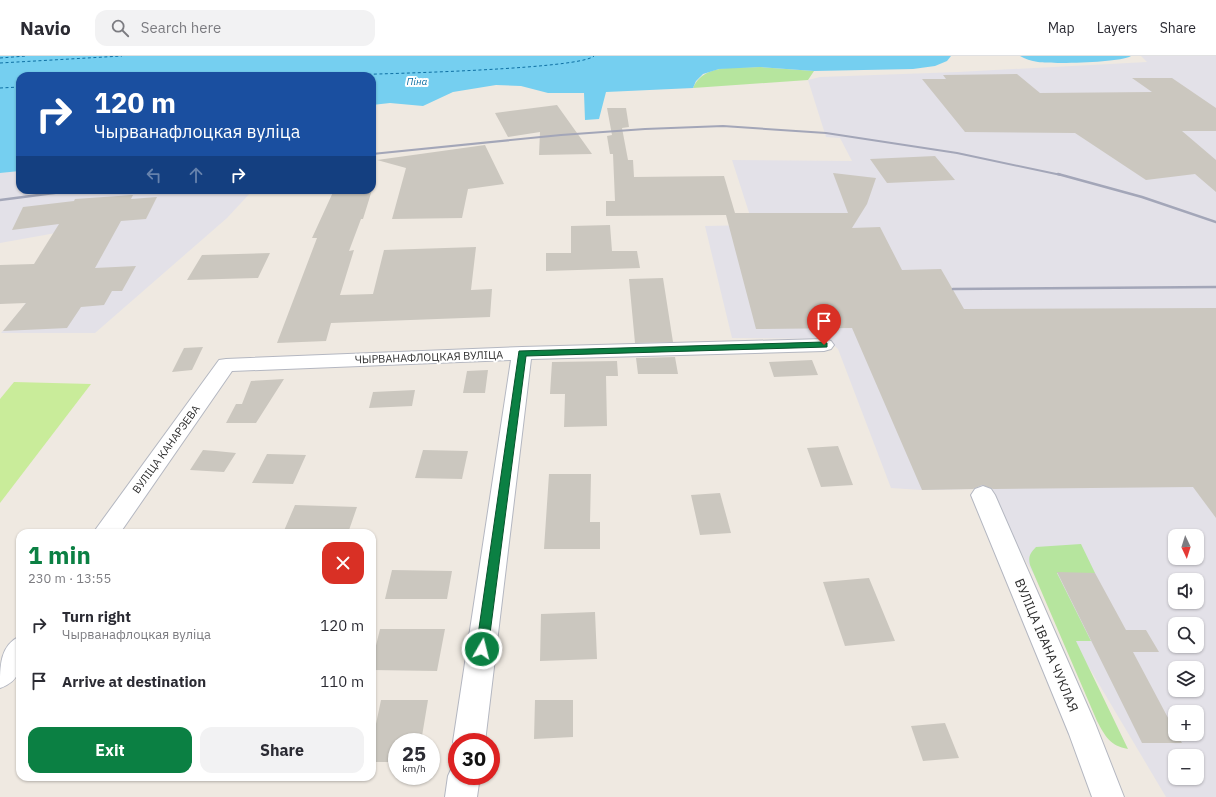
<!DOCTYPE html>
<meta charset="utf-8">
<style>
body{margin:0;font-family:"IBM Plex Sans",sans-serif;background:#f2f2f3;color:#2b2b33;height:100vh;display:flex;flex-direction:column;font-size:15px;white-space:nowrap}
*{box-sizing:border-box;margin:0}
p{font-size:13px;color:#7c7c81}
.icon{flex:none;width:22px;height:22px;fill:none;stroke:currentColor;stroke-width:2;stroke-linecap:round;stroke-linejoin:round}
.map{position:relative;flex:1;overflow:hidden}
.panel{position:absolute;left:16px;top:473px;width:360px;height:252px;display:flex;flex-direction:column;background:#fff;border-radius:12px;box-shadow:0 1px 3px #0004}
.panel>*{flex:none}
.banner{position:absolute;left:16px;top:16px;width:360px;height:122px;border-radius:12px;box-shadow:0 1px 3px #0004;background:#1a4fa0;color:#fff;overflow:hidden}
.needle{width:26px;rotate:176deg}
.buttons{position:absolute;left:1168px;top:473px;display:grid;gap:8px}
.buttons a{display:grid;place-items:center;width:36px;height:36px;border-radius:8px;background:#fff;box-shadow:0 1px 3px #0004;font-size:20px}
.speed{position:absolute;left:388px;top:677px;display:flex;gap:8px;font-size:20px;font-weight:700;text-align:center}
.speed>*{display:grid;place-content:center;width:52px;height:52px;border-radius:50%;background:#fff;box-shadow:0 1px 3px #0004;line-height:1}
.speed small{font-size:10px;font-weight:400}
.speed .limit{border:6px solid #d22;background:#fff;color:#111}
.pin{position:absolute;display:grid;place-items:center;width:34px;height:34px;color:#fff;margin:-41px -17px;border-radius:50% 50% 50% 0;rotate:-45deg;box-shadow:0 0 4px #0007}
.pin .icon{rotate:45deg}
.me{position:absolute;width:44px;margin:-22px;rotate:8deg;stroke-linejoin:round;filter:drop-shadow(0 0 3px #0008)}
.turn{display:flex;align-items:center;gap:14px;height:84px;padding:0 12px;font-size:18px}
.turn .icon{width:52px;height:52px;stroke-width:2.5}
.turn b{display:block;font-size:28px;line-height:34px}
.lanes{display:flex;align-items:center;height:38px;padding:0 12px;background:#0003;justify-content:center;gap:20px;direction:ltr}
.lanes .off{opacity:.35}
.round{display:grid;place-items:center;flex:none;width:42px;height:42px;border-radius:12px;background:#f2f2f3}
.summary{display:flex;align-items:center;justify-content:space-between;height:68px;padding:0 12px}
h1{font-size:24px;font-weight:800;line-height:30px;color:#0b8043}
.action{display:flex;gap:8px;margin-top:auto;padding:8px 12px}
.action a{flex:1;height:46px;border-radius:12px;background:#0b8043;color:#fff;font-size:16px;font-weight:800;line-height:46px;text-align:center}
.action a+a{background:#f2f2f3;color:#2b2b33}
ul{padding:0;list-style:none}
li{display:flex;align-items:center;gap:12px;height:56px;padding:0 12px}
li div{flex:1}
li b{display:block;font-size:15px}
li em{font-style:normal}
header{display:flex;align-items:center;gap:24px;box-sizing:border-box;height:56px;padding:0 20px;background:#fff;border-bottom:1px solid #e1e1e2}
header strong{font-size:19px}
nav{display:flex;gap:22px;margin-inline-start:auto;font-size:14px}
.search{width:280px;height:36px;background:#f2f2f3;display:flex;align-items:center;gap:10px;box-sizing:border-box;padding:0 14px;border-radius:12px;color:#7c7c81;font-size:15px}
.map>svg:first-child{display:block}
.industrial{fill:#e3e1e8;fill-rule:evenodd}
.green{fill:#b6e59e}
.pitch{fill:#c9ec9a}
.water{fill:#75cff0}
.lines{fill:none;stroke-linecap:round;stroke-linejoin:round}
.ferry{stroke:#0d6fa3;stroke-width:1;stroke-dasharray:3 2.5;stroke-linecap:butt}
.building{fill:#cbc7bf}
.minor-casing{stroke:#b4b7c1;stroke-width:2}
.minor{fill:#fff;fill-rule:evenodd}
.rail-far1{stroke:#a3a6b8;stroke-width:2}
.rail{stroke:#a3a6b8;stroke-width:2.5}
.route{fill:#0b8043;stroke:#07532c}
.labels{text-anchor:middle;stroke-width:4;stroke-linejoin:round;paint-order:stroke}
.far-water-label{font-size:10px;font-style:italic;fill:#0d6fa3;stroke:#fff}
.street-label{font-size:11px;fill:#2e2e2e;stroke:#fff}
.near-street-label{font-size:13px;fill:#2e2e2e;stroke:#fff}
</style>
<header>
<strong>Navio</strong>
<div class="search"><svg class="icon" aria-label="search" viewBox="0 0 24 24"><circle cx="10" cy="10" r="6"/><path d="M15 15l6 6"/></svg>Search here</div>
<nav><a>Map</a><a>Layers</a><a>Share</a></nav>
</header>
<div class="map">
<svg width="1216" height="741" viewBox="0 0 1216 741">
<rect width="100%" height="100%" fill="#efe9e1"/>
<path class="industrial" d="M 1141,0 L 1216,0 L 1216,741 L 1166,741 L 983,433 L 922,434 L 891,432 L 838,293 L 827,283 L 732,282 L 705,170 L 753,169 L 732,104 L 852,105 L 840,82 L 826,81 L 808,24 L 820,21 L 958,16 L 1147,6 ZM 1175,480 L 1197,480 L 1197,502 L 1175,502 ZM 1175,524 L 1197,524 L 1197,546 L 1175,546 ZM 1175,568 L 1197,568 L 1197,590 L 1175,590 ZM 1175,612 L 1197,612 L 1197,634 L 1175,634 ZM 1175,656 L 1197,656 L 1197,678 L 1175,678 ZM 1175,700 L 1197,700 L 1197,722 L 1175,722 Z
M 20,115 L 20,134 L 253,134 L 227,162 L 95,277 L 1,277 L 20,255 L 47,216 L 67,175 L 0,187 L 0,117 Z"/>
<path class="green" d="M 760,11 L 814,15 L 808,24 L 693,32 C 703,7 738,12 760,11 Z
M 1081,488 L 1095,517 L 1057,517 L 1091,585 L 1076,585 L 1128,693 C 1110,690 1105,680 1097,665 L 1030,509 C 1028,501 1030,497 1036,491 Z"/>
<path class="pitch" d="M 14,326 L 91,328 L 0,447 L 0,343 Z"/>
<path class="water" d="M 0,0 L 951,0 L 947,5 L 935,10 L 913,13 L 814,15 L 760,11 L 719,13 L 703,18 L 696,25 L 693,32 L 606,36 L 599,63 L 585,64 L 584,37 L 548,37 L 521,30 L 496,29 L 453,36 L 423,50 L 390,47 L 372,49 L 372,20 L 20,20 L 20,115 L 0,117 Z
M 1020,0 L 1131,0 C 1119,7 1053,8 1038,6 C 1031,5 1025,3 1020,0 Z"/>
<g class="lines">
<path class="ferry" d="M 0,2 L 26,0
M 0,7 L 122,0
M 297,20 C 336,19 578,15 594,0
M 0,32 L 20,31"/>
</g>
<path class="building" d="M 1017,18 L 1040,37 L 1152,36 L 1132,22 L 1172,22 L 1216,52 L 1216,75 L 1182,75 L 1216,104 L 1216,136 L 1195,118 L 1146,124 L 1075,77 L 965,76 L 922,23 L 946,23 L 943,19 Z
M 557,49 L 592,98 L 539,99 L 540,76 L 508,81 L 495,57 Z
M 607,52 L 626,52 L 629,71 L 622,72 L 628,104 L 633,104 L 634,121 L 724,120 L 735,157 L 848,157 L 833,117 L 876,122 L 867,148 L 852,172 L 880,171 L 902,214 L 941,213 L 964,253 L 1216,252 L 1216,462 L 1193,431 L 993,433 L 982,429 L 973,433 L 922,434 L 852,272 L 756,273 L 726,159 L 606,160 L 606,145 L 615,145 L 613,98 L 610,98 L 607,80 L 612,79 Z
M 485,89 L 504,128 L 468,133 L 462,162 L 392,163 L 406,112 L 377,104 Z
M 935,100 L 955,124 L 887,127 L 870,103 Z
M 334,134 L 372,134 L 363,163 L 361,163 L 349,195 L 354,194 L 340,239 L 373,238 L 384,194 L 476,191 L 471,234 L 492,233 L 490,261 L 331,267 L 326,285 L 277,287 L 317,182 L 312,182 Z
M 133,139 L 131,143 L 157,141 L 146,163 L 121,165 L 95,212 L 136,210 L 122,235 L 112,235 L 104,249 L 81,251 L 67,272 L 3,275 L 26,247 L 0,248 L 0,209 L 34,208 L 59,168 L 12,174 L 23,151 L 74,145 L 75,143 Z
M 610,169 L 612,195 L 637,195 L 640,212 L 546,215 L 546,197 L 571,197 L 571,170 Z
M 270,197 L 258,222 L 187,224 L 202,199 Z
M 663,222 L 673,286 L 635,287 L 629,223 Z
M 203,291 L 192,314 L 172,316 L 184,292 Z
M 675,301 L 678,318 L 638,318 L 636,302 Z
M 812,304 L 818,319 L 774,321 L 769,306 Z
M 617,305 L 618,320 L 606,320 L 607,370 L 564,371 L 565,338 L 550,338 L 552,306 Z
M 488,314 L 485,337 L 463,337 L 467,315 Z
M 284,323 L 256,367 L 226,367 L 236,348 L 242,348 L 251,325 Z
M 415,334 L 412,350 L 369,352 L 373,336 Z
M 838,390 L 853,429 L 821,431 L 807,392 Z
M 203,394 L 216,395 L 236,397 L 224,416 L 190,414 Z
M 423,394 L 468,395 L 462,423 L 415,422 Z
M 267,398 L 306,399 L 293,428 L 252,427 Z
M 549,418 L 591,418 L 590,466 L 600,466 L 600,493 L 544,493 Z
M 720,437 L 731,477 L 700,479 L 691,439 Z
M 295,449 L 357,451 L 348,477 L 283,477 Z
M 392,514 L 452,515 L 447,543 L 385,543 Z
M 1057,516 L 1095,517 L 1126,574 L 1146,574 L 1159,596 L 1133,596 L 1175,675 L 1175,678 L 1177,678 L 1182,687 L 1142,687 Z
M 869,522 L 895,585 L 845,590 L 823,526 Z
M 595,556 L 597,603 L 540,605 L 541,558 Z
M 380,573 L 445,573 L 437,615 L 372,614 L 372,606 Z
M 381,644 L 428,644 L 421,686 L 397,686 L 397,706 L 372,706 L 372,687 Z
M 535,644 L 573,644 L 573,681 L 534,683 Z
M 945,667 L 959,702 L 923,705 L 911,670 Z"/>
<g class="lines">
<g class="minor-casing">
<path id="minor" d="M 824,283 L 831,285 L 834,289 L 831,293 L 824,295 L 531,303 L 485,686 L 457,686 L 457,694 L 453,686 L 511,304 L 232,315 L 120,477 L 93,477 L 219,304 L 226,303 L 522,291 Z
M 983,430 L 991,433 L 995,439 L 1095,667 L 1124,741 L 1092,741 L 1069,678 L 971,439 L 975,433 Z
M 20,580 C 20,603 26,623 0,632 C 0,609 0,590 20,580 Z
M 457,707 L 457,720 L 480,720 L 477,741 L 445,741 L 448,720 L 453,709 Z"/>
</g>
<use href="#minor" class="minor"/>
<path class="rail-far1" d="M 372,98 L 561,79 L 645,73 L 723,70 L 826,77 L 957,97 L 1061,119"/>
<path class="rail" d="M 1058,118 L 1142,141 L 1216,166
M 0,144 L 77,134
M 953,233 L 1216,231"/>
</g>
<path class="route" d="M 824,286 L 827,287 L 827,291 L 526,300 L 488,593 L 486,596 L 482,598 L 478,596 L 476,593 L 519,295 Z"/>
<g class="labels">
<g class="far-water-label">
<text x="417" y="29">Піна</text>
</g>
<g class="street-label">
<text transform="translate(429 301) rotate(-2)" y="4">ЧЫРВАНАФЛОЦКАЯ ВУЛІЦА</text>
<text transform="translate(166 393) rotate(-54)" y="4">ВУЛІЦА КАНАРЭЕВА</text>
</g>
<g class="near-street-label">
<text transform="translate(1047 589) rotate(67)" y="5">ВУЛІЦА ІВАНА ЧУКЛАЯ</text>
</g>
</g>
</svg>
<div class="buttons">
<a><svg class="needle" viewBox="-14 -14 28 28"><path d="M0-13l5 13h-10z" fill="#e53935"/><path d="M0 13l5-13h-10z" fill="#7c7c81"/></svg></a>
<a><svg class="icon" aria-label="sound" viewBox="0 0 24 24"><path d="M4 9h4l5-4v14l-5-4H4zM17 9q2 3 0 6"/></svg></a>
<a><svg class="icon" aria-label="search" viewBox="0 0 24 24"><circle cx="10" cy="10" r="6"/><path d="M15 15l6 6"/></svg></a>
<a><svg class="icon" aria-label="layers" viewBox="0 0 24 24"><path d="M12 4l9 5-9 5-9-5zM3 14l9 5 9-5"/></svg></a>
<a>+</a>
<a>−</a>
</div>
<div class="speed"><div>25<small>km/h</small></div><div class="limit">30</div></div>
<div class="pin" style="left:824px;top:289px;background:#d93025"><svg class="icon" aria-label="arrive" viewBox="0 0 24 24"><path d="M6 21V4h12l-3 4 3 4H6"/></svg></div>
<svg class="me" style="left:482px;top:593px" viewBox="-20 -20 40 40"><circle r="17" fill="#0b8043" stroke="#fff" stroke-width="3"/><path d="M0-11L8 9 0 5-8 9z" fill="#fff"/></svg>
<div class="banner">
<div class="turn"><svg class="icon" aria-label="right" viewBox="0 0 24 24"><path d="M7 20v-9h11M14 6l5 5-5 5"/></svg><div><b>120 m</b>Чырванафлоцкая вуліца</div></div>
<div class="lanes"><svg class="icon off" aria-label="left" viewBox="0 0 24 24"><path d="M17 20v-9H6M10 6l-5 5 5 5"/></svg><svg class="icon off" aria-label="ahead" viewBox="0 0 24 24"><path d="M12 20V5M6 11l6-6 6 6"/></svg><svg class="icon" aria-label="right" viewBox="0 0 24 24"><path d="M7 20v-9h11M14 6l5 5-5 5"/></svg></div>
</div>
<section class="panel">
<div class="summary"><div><h1>1 min</h1><p>230 m · 13:55</p></div><a class="round" style="background:#d93025;color:#fff"><svg class="icon" aria-label="close" viewBox="0 0 24 24"><path d="M6 6l12 12M18 6L6 18"/></svg></a></div>
<ul>
<li><svg class="icon" aria-label="right" viewBox="0 0 24 24"><path d="M7 20v-9h11M14 6l5 5-5 5"/></svg><div><b>Turn right</b><p>Чырванафлоцкая вуліца</p></div><em>120 m</em></li>
<li><svg class="icon" aria-label="arrive" viewBox="0 0 24 24"><path d="M6 21V4h12l-3 4 3 4H6"/></svg><div><b>Arrive at destination</b></div><em>110 m</em></li>
</ul>
<div class="action"><a>Exit</a><a>Share</a></div>
</section>
</div>
